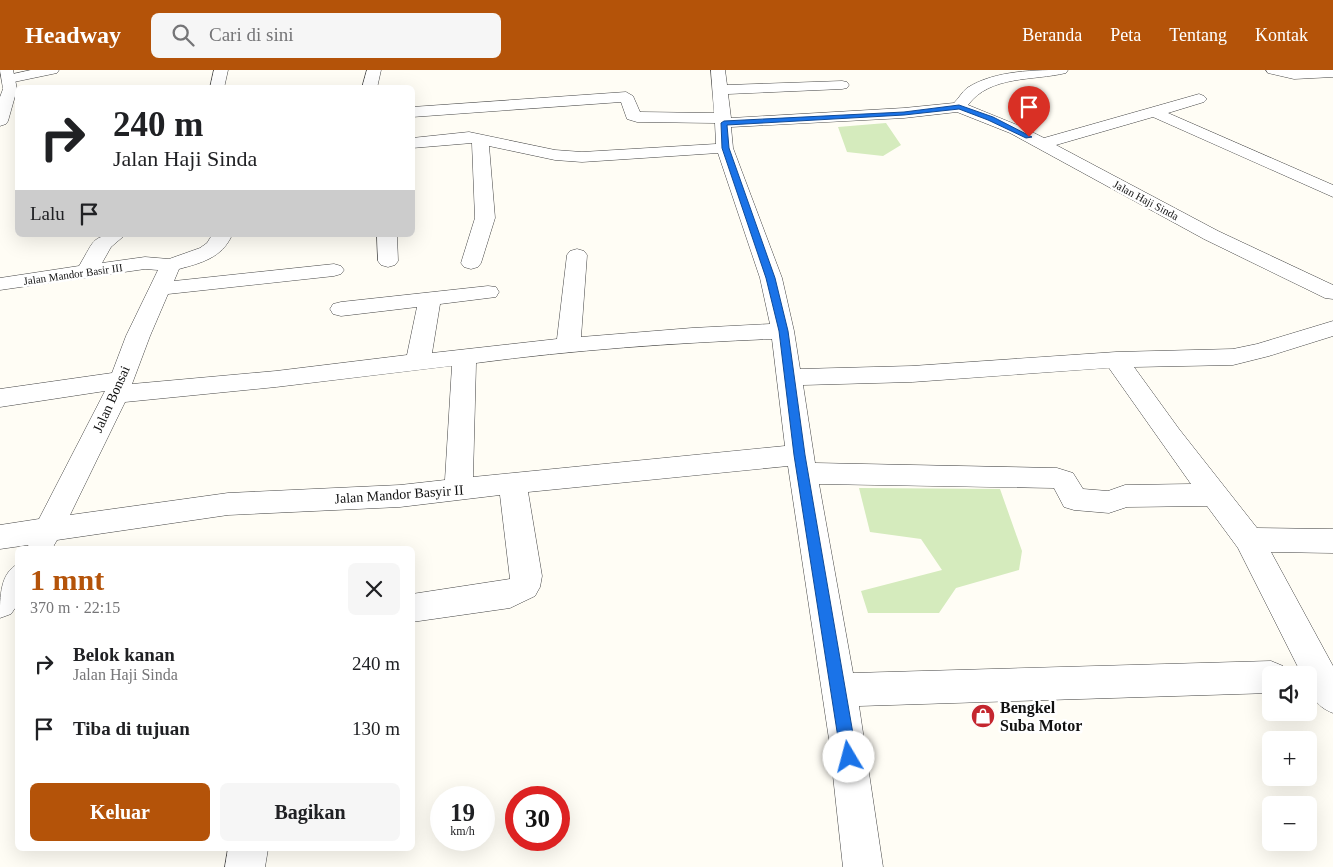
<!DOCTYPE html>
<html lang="id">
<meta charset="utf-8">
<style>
body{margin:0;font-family:"Times New Roman",serif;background:#f6f6f6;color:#202124;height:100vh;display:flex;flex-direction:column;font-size:19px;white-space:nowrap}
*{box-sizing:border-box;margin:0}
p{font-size:16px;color:#757577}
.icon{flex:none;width:28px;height:28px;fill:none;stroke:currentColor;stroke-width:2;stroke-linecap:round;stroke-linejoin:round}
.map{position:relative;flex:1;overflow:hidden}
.panel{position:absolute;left:15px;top:476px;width:400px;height:305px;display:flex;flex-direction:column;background:#fff;border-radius:8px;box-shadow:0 5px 20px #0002}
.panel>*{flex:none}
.guide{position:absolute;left:15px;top:15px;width:400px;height:152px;border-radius:8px;box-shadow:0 5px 20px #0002;background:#fff;color:#202124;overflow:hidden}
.tools{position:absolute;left:1262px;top:596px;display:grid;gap:10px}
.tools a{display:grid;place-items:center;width:55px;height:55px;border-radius:8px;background:#fff;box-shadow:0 5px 20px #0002;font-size:25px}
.speed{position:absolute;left:430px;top:716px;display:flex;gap:10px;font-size:25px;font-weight:700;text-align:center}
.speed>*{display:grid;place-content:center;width:65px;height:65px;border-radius:50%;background:#fff;box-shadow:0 5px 20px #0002;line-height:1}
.speed small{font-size:12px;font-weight:400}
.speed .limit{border:8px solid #d22;background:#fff;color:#111}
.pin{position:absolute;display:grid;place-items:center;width:42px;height:42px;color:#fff;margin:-51px -21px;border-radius:50% 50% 50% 0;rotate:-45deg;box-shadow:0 0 5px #0007}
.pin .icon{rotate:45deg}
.me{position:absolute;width:55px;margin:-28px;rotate:352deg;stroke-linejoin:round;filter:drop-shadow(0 0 4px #0008)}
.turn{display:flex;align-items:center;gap:18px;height:105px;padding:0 15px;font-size:22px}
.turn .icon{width:65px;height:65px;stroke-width:2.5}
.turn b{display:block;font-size:35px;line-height:42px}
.then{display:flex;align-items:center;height:48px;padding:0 15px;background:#0003;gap:10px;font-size:19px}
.round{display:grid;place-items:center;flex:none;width:52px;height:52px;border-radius:8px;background:#f6f6f6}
.headline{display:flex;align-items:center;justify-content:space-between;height:85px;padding:0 15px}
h1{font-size:30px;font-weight:700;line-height:38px;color:#b45309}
.cta{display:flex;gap:10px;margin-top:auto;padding:10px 15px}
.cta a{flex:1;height:58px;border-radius:8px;background:#b45309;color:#fff;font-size:20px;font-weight:700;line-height:58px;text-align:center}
.cta a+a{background:#f6f6f6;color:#202124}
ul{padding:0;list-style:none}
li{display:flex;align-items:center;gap:15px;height:65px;padding:0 15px}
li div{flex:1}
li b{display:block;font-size:19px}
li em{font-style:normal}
header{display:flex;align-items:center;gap:30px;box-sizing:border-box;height:70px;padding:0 25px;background:#b45309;color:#fff}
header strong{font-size:24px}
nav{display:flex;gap:28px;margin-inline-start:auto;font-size:18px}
.search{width:350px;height:45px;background:#f6f6f6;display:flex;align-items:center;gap:12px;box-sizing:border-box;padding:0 18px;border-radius:8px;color:#757577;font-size:19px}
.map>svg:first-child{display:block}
.green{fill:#d5ebbd}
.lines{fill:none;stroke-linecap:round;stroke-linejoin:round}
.minor-casing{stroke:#444;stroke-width:1}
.tertiary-casing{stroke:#444;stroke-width:1}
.minor{fill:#fff;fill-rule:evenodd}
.tertiary{fill:#fff;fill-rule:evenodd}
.route{fill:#1a73e8;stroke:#114b97}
.labels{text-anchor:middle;stroke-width:5;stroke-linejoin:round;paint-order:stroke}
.far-street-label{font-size:11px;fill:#111;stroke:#fff}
.street-label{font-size:14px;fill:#111;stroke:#fff}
.near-poi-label{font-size:16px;font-weight:bold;fill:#111;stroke:#fff;text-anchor:start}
</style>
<header>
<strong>Headway</strong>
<div class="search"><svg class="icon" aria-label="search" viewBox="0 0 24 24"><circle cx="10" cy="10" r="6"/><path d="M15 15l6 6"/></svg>Cari di sini</div>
<nav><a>Beranda</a><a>Peta</a><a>Tentang</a><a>Kontak</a></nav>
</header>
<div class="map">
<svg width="1333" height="797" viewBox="0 0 1333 797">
<rect width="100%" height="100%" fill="#fffdf5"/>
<path class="green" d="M 886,53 L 901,75 L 883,86 L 847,82 L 838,57 Z
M 859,418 L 1000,419 L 1022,481 L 1019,500 L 956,518 L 939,543 L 868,543 L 861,521 L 942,500 L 921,469 L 870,462 Z"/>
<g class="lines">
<g class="minor-casing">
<path id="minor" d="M 31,0 L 59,0 L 57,3 L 9,13 L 4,12 L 2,9 L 4,6 Z
M 214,0 L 228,0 L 224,18 L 210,18 Z
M 367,0 L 381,0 L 377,18 L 362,18 Z
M 711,0 L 725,0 L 727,15 L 842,11 L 847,12 L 849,15 L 847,18 L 842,19 L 728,24 L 731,48 L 904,38 L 954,33 C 959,28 962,22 967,18 C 995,0 1036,0 1068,0 L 1066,3 C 1033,11 990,5 968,35 L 1022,57 L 1044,68 L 1199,24 L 1204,26 L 1207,29 L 1204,32 L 1168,43 L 1333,115 L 1333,127 L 1153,47 L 1056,75 L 1218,161 L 1333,215 L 1333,229 L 1325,228 L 1204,169 L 1010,63 L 957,42 L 904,48 L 731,57 L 733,78 L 782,208 L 794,261 L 800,299 L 912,296 L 1116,282 L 1233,279 L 1257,274 L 1333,251 L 1333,266 L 1269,286 L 1233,295 L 1134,297 L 1179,359 L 1257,458 L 1333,459 L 1333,483 L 1271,482 L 1333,596 L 1333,643 C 1315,636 1309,624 1309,605 L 1302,605 L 1238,478 L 1207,436 L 1127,437 L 1109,443 L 1074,440 L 1064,437 L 1054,418 L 819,414 L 853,603 L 1271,591 L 1283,596 L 1287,605 L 1271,605 L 1271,623 L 859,636 L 883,797 L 843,797 L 829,669 L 788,396 L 528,422 L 542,506 L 540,517 L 535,526 L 510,538 L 412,552 L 412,524 L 510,509 L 500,425 L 400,437 L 228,445 L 57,470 L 52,479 L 30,479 L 28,475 L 0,479 L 0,455 L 39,449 L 105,321 L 0,337 L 0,319 L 112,303 L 126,266 L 158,200 L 145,199 L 0,220 L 0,208 L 79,196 C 96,168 91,165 125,165 L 111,177 L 102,193 L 145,187 L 169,189 L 200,178 L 207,173 L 212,165 L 232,165 C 222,188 201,193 179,199 L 174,211 L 334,194 L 341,196 L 344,200 L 341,204 L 334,206 L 168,224 L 150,266 L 132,314 L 276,301 L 407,285 L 417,237 L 341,246 L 333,244 L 330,239 L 333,234 L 341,232 L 488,216 L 496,217 L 499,222 L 496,227 L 440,234 L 432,283 L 557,269 L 567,185 L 570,181 L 577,179 L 584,181 L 587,185 L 581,267 L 692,258 L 770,254 L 760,208 L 718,83 L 582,92 L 555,90 L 489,76 L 495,148 L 481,193 L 478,197 L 471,199 L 464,197 L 461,193 L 475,148 L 472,73 L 412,78 L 412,68 L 469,62 L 555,80 L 582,82 L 716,74 L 715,53 L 637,52 L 627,49 L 621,32 L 412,47 L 412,37 L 626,22 L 633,26 L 640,42 L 714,43 ZM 772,269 L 785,376 L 473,407 L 476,293 C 574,280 673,273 772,269 ZM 452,296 L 445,410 L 400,415 L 228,423 L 70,445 L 125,332 L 276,317 ZM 1109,298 L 1191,414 L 1125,415 L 1108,421 L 1083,419 L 1073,403 L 1057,398 L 815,393 L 803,315 L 912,312 Z
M 1266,0 L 1333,0 L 1333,7 L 1294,9 L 1268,3 Z
M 377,165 L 397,165 L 398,191 L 395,195 L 388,197 L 381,195 L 378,191 Z
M 18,494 L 18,534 L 11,544 L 0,548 C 0,526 0,503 18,494 Z
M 228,779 L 268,779 L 265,797 L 225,797 Z"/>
</g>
<g class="tertiary-casing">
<path id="tertiary" d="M 0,0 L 13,0 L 17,19 L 8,51 L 6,54 L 0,56 L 0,27 L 3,19 Z"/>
</g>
<use href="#minor" class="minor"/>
<use href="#tertiary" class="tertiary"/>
</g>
<path class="route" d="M 959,35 L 993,47 L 1032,67 L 1026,68 L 988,50 L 959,39 L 904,45 L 727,55 L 729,78 L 775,208 L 788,261 L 805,385 L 857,687 L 854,692 L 849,695 L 844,692 L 841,687 L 794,385 L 779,261 L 766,208 L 722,78 L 721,53 L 724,51 L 904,42 Z"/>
<defs>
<g id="shop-disc" transform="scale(1.25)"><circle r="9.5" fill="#c4262e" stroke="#fff"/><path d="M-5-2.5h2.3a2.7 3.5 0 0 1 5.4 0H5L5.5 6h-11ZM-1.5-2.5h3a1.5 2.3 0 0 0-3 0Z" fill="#fff"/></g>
</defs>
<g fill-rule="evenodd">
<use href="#shop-disc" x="983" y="646"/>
</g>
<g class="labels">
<g class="far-street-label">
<text transform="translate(1146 130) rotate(28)" y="4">Jalan Haji Sinda</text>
<text transform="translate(73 204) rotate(-8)" y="4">Jalan Mandor Basir III</text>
</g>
<g class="street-label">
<text transform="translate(111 329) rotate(-66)" y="5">Jalan Bonsai</text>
<text transform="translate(399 424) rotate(-4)" y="5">Jalan Mandor Basyir II</text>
</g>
<g class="near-poi-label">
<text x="1000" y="643">Bengkel<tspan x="1000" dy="18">Suba Motor</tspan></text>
</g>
</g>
</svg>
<div class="tools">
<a><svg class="icon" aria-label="sound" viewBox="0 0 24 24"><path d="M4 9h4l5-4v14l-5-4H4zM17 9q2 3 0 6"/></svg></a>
<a>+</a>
<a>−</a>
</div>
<div class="speed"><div>19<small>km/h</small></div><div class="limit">30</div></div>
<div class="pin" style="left:1029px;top:67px;background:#d93025"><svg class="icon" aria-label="arrive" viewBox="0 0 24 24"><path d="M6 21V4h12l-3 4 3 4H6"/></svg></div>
<svg class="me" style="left:849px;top:687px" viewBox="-20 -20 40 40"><circle r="19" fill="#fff"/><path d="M0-13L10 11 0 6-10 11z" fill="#1a73e8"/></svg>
<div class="guide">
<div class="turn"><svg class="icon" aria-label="right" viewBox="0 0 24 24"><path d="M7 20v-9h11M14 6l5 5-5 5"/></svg><div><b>240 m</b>Jalan Haji Sinda</div></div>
<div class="then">Lalu<svg class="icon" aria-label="arrive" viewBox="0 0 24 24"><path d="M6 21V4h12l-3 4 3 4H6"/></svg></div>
</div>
<section class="panel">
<div class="headline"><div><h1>1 mnt</h1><p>370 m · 22:15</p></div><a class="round"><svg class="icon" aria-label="close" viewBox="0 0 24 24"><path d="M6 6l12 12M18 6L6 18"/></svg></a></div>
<ul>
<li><svg class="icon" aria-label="right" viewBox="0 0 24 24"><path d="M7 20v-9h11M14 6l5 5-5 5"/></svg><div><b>Belok kanan</b><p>Jalan Haji Sinda</p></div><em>240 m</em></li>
<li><svg class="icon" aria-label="arrive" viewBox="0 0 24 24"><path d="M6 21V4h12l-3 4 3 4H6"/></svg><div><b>Tiba di tujuan</b></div><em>130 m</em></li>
</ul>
<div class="cta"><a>Keluar</a><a>Bagikan</a></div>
</section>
</div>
